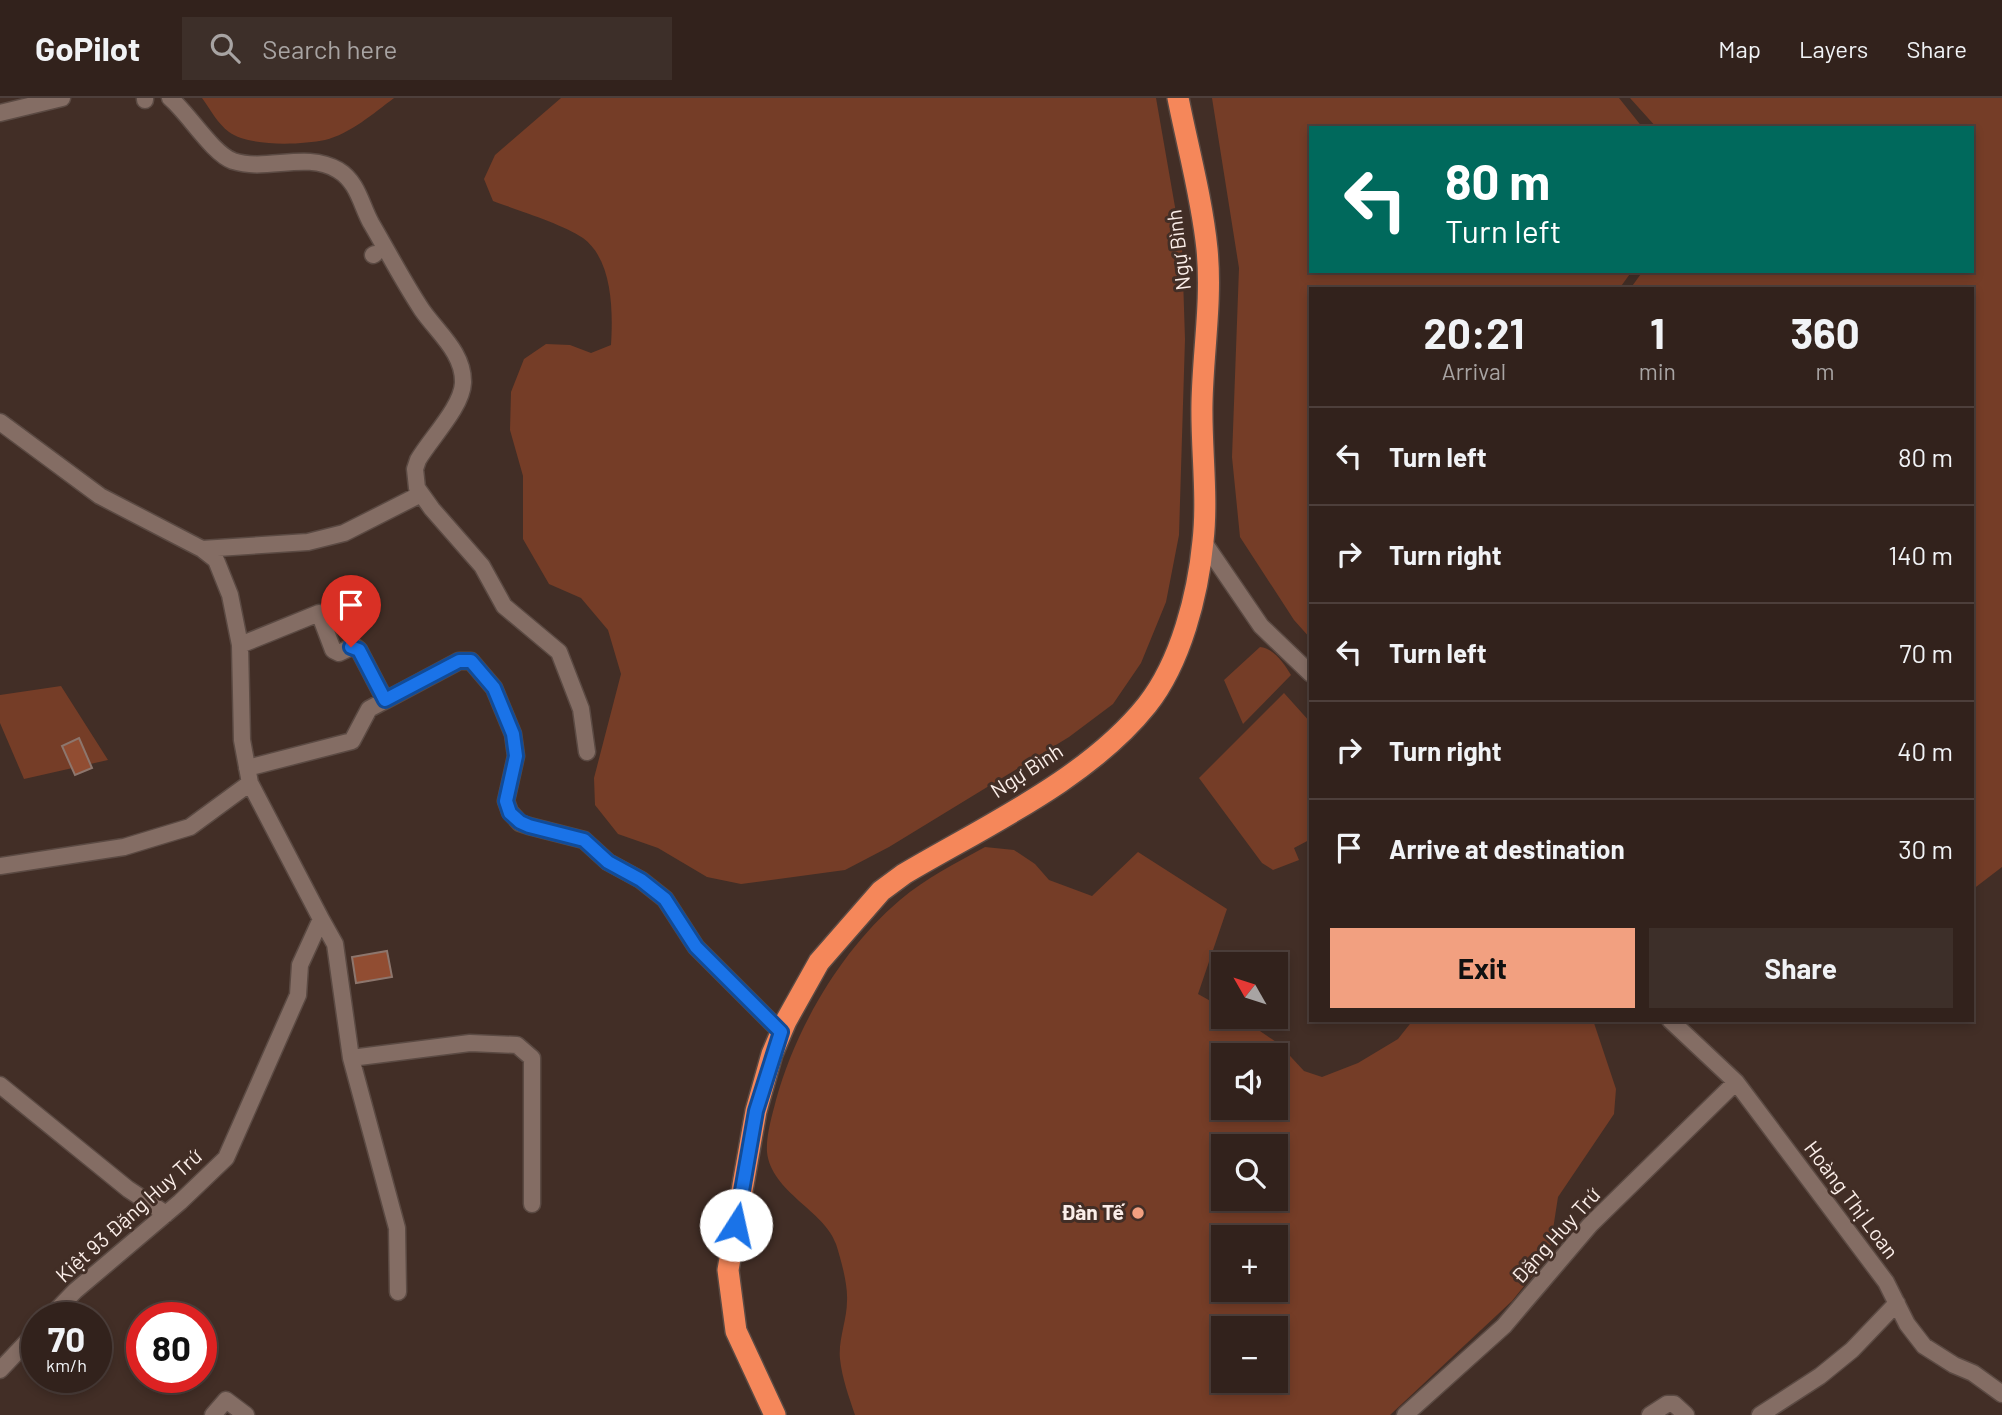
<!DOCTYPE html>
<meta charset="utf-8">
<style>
body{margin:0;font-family:Barlow,sans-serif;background:#3d2f29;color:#f1f3f6;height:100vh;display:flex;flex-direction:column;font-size:26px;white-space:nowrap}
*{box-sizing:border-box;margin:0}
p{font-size:23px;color:#a8a4a3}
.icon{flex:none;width:38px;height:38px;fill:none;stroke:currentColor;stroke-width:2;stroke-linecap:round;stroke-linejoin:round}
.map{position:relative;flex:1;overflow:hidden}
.side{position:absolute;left:1309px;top:189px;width:665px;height:735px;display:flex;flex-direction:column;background:#32221c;border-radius:0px;box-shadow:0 4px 10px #0003,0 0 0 2px #4d3f3b}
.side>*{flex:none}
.hud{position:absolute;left:1309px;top:28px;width:665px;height:147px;border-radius:0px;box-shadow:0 4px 10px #0003,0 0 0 2px #4d3f3b;background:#00695c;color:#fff;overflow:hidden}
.needle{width:46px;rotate:309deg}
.buttons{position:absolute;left:1211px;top:854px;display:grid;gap:14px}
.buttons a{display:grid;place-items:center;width:77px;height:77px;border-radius:0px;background:#32221c;box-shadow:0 4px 10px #0003,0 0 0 2px #4d3f3b;font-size:35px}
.speed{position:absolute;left:21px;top:1204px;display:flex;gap:14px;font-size:35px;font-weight:700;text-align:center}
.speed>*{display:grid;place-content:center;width:91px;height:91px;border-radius:50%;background:#32221c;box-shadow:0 4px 10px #0003,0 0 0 2px #4d3f3b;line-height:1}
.speed small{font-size:18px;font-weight:400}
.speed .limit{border:10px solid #d22;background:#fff;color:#111}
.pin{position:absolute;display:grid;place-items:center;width:60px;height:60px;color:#fff;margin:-72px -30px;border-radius:50% 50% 50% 0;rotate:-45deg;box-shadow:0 0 7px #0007}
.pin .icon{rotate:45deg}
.me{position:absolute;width:77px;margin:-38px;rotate:10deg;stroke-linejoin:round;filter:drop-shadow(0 0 5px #0008)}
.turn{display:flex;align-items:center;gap:24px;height:147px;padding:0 21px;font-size:32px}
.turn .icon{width:91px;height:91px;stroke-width:2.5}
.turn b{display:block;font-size:49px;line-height:60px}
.eta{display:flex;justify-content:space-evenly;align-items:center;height:119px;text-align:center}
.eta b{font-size:42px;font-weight:700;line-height:49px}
.action{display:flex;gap:14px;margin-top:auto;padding:14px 21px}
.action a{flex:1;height:80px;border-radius:0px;background:#f2a080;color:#111;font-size:28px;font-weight:700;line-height:80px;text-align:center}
.action a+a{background:#3d2f29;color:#f1f3f6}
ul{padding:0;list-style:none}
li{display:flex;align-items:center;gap:21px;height:98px;padding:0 21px;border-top:2px solid #4d3f3b}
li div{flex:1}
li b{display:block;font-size:26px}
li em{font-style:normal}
header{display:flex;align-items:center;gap:42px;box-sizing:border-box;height:98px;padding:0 35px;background:#32221c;border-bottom:2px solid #4d3f3b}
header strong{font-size:33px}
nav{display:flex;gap:38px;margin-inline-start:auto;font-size:24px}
.search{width:490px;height:63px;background:#3d2f29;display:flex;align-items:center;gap:18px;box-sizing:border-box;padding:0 24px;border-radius:0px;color:#a8a4a3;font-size:26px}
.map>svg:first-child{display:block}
.green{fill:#753d27;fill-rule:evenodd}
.building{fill:#914d32;stroke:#8d766d;stroke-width:2}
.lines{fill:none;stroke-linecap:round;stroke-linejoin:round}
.minor-casing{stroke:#5b4a43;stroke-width:19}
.highway-casing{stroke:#5b4a43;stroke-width:24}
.minor{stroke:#846d64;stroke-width:16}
.highway{stroke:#f5875a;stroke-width:21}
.route-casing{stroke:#114b97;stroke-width:18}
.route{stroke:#1a73e8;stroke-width:12}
.poi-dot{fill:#f2a080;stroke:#422e26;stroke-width:2.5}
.labels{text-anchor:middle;stroke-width:6;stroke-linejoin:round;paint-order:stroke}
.street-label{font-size:21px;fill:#fbeee9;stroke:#422e26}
.poi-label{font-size:21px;font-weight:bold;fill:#fbeee9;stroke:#422e26;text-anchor:end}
</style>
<header>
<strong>GoPilot</strong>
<div class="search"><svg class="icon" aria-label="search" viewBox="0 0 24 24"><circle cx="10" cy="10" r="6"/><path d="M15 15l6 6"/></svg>Search here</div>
<nav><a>Map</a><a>Layers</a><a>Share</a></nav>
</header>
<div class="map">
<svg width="2002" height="1317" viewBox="0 0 2002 1317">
<rect width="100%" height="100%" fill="#422e26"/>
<path class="green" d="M 202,0 L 394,0 C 374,15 350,36 325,42 C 300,47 250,49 229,34 C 218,26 210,11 202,0 Z
M 561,0 L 1156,0 L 1182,149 L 1185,241 L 1179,437 L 1166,504 L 1141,565 L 1113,606 L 1069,639 L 889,749 L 845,772 L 741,786 L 707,779 L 658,750 L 618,736 L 595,707 L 594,680 L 621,576 L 608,532 L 581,500 L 549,486 L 523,441 L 523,378 L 510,332 L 511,294 L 524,261 L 546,246 L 570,247 L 591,255 L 611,247 C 613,214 613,162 583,140 C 563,126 517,112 493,103 L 484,81 L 495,57 Z
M 1212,0 L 1619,0 L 1643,30 L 1311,30 L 1311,173 L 1632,173 L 1619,191 L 1311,191 L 1311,541 L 1294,522 L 1240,439 L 1232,359 L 1239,170 Z
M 1630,0 L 2002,0 L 2002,769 L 1972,792 L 1972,191 L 1630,191 L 1643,173 L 1972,173 L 1972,30 L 1657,30 Z
M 1260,549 C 1273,550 1284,565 1291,577 L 1243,626 L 1224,582 Z
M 61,588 L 108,662 L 24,681 L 0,625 L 0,597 Z
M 1284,595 L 1311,625 L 1311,741 L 1294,750 L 1299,762 L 1273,772 L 1262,765 L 1199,680 Z
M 985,749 L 1014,752 L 1035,766 L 1049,782 L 1092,798 L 1138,754 L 1227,811 L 1198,896 L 1223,910 L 1223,919 L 1241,920 L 1279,946 L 1304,973 L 1322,979 L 1358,965 L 1398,941 L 1413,922 L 1593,922 L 1616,991 L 1614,1016 L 1558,1099 L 1549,1157 L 1512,1203 L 1390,1317 L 855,1317 C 849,1299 842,1280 840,1261 C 838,1242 847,1222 847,1203 C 848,1186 841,1162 836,1146 C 825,1113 771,1094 767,1054 C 766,1037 772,1018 776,1002 C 796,929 842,851 900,802 C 926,780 956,765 985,749 ZM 1223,957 L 1276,957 L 1276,1010 L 1223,1010 ZM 1276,1048 L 1276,1101 L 1223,1101 L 1223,1048 ZM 1276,1139 L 1276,1192 L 1223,1192 L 1223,1139 ZM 1223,1230 L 1276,1230 L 1276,1283 L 1223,1283 Z"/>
<path class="building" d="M 79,640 L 92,670 L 75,677 L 62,648 Z
M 387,853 L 392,879 L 356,885 L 352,859 Z"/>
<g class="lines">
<g class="minor-casing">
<path id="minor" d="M 170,0 C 189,16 212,55 233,63 C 267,74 306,53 338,72 C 358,84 361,107 371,125 C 388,154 404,185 422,212 C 438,235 464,255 463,285 C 462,309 430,341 418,362 L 415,371 L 417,390 L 432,411 L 482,468 L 504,508 L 559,554 L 581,611 L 587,654
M 145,2 L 145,0
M 0,15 L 62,0
M 373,157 L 375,156
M 0,324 L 100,398 L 202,451 L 216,462 L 230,497 L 240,547 L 242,642 L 250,685 L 321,821 L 300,867 L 298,897 L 226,1060 L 180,1104 L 75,1193 L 49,1220
M 1203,443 L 1261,528 L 1311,576
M 202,451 L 308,444 L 344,435 L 421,396
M 240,547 L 319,515 L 333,552 L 339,555 L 354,548 L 359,552 L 385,602
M 247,670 L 352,643 L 369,611 L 459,563 L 471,563 L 494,590 L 513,636 L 516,658 L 506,703 L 510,714 L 520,725 L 529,728 L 584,742 L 608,764 L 641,782 L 665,801 L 696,849 L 781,934
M 0,768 L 124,749 L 190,729 L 250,685
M 321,821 L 335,846 L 351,960 L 397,1130 L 398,1194
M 1670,922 L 1736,984 L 1886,1184 L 1907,1226 L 1924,1248 L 1954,1267 L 1973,1275 L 2002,1296
M 351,960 L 470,945 L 517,947 L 532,960 L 532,1106
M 0,987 L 128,1091 L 166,1116
M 0,1272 L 37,1233
M 213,1317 L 226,1302 L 246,1317
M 1405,1317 L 1504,1228 L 1590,1127 L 1736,984
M 1650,1317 L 1667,1306 L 1674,1306 L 1686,1317
M 1760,1317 L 1820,1278 L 1852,1252 L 1897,1205"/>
</g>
<g class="highway-casing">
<path id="highway" d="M 775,1317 L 736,1233 L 728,1172 L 756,1013 L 772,956 L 786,923 L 819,864 L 881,793 L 904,776 C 985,728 1088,681 1147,607 C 1181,564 1198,496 1203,443 C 1208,398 1201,350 1202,305 C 1203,253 1212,203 1207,151 C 1202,101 1188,50 1178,0"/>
</g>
<use href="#minor" class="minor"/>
<use href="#highway" class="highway"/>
</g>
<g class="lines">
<g class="route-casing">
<path id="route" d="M 351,549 L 359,552 L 385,602 L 459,563 L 471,563 L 494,590 L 513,636 L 516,658 L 506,703 L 510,715 L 520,724 L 529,728 L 584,742 L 608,764 L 641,782 L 665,801 L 696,849 L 781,934 L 756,1013 L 736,1127"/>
</g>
<use href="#route" class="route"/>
</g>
<circle class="poi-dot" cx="1138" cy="1115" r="7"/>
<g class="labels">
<g class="street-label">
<text transform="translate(1179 152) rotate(-97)" y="7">Ngự Bình</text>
<text transform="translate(1027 673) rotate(-33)" y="7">Ngự Bình</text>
<text transform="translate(1851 1102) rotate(53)" y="7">Hoàng Thị Loan</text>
<text transform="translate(129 1118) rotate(-42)" y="7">Kiệt 93 Đặng Huy Trứ</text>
<text transform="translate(1556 1138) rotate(-48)" y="7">Đặng Huy Trứ</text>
</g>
<g class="poi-label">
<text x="1124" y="1122">Đàn Tế</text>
</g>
</g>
</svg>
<div class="buttons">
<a><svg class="needle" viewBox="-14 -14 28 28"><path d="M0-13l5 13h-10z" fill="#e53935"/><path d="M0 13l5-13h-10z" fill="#a8a4a3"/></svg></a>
<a><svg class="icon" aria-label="sound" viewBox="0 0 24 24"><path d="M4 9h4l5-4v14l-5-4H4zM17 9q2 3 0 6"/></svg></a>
<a><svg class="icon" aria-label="search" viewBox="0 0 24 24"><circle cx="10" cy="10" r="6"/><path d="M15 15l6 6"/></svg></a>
<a>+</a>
<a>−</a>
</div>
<div class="speed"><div>70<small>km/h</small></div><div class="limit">80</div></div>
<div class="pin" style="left:351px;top:549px;background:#d93025"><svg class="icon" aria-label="arrive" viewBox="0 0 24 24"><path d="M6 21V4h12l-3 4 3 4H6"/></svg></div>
<svg class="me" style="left:736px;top:1127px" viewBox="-20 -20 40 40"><circle r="19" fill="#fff"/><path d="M0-13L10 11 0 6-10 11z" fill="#1a73e8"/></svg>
<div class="hud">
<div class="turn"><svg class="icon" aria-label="left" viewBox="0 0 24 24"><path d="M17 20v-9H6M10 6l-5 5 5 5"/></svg><div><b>80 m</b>Turn left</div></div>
</div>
<section class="side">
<div class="eta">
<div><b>20:21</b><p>Arrival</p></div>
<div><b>1</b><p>min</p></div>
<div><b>360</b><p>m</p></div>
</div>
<ul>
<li><svg class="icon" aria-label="left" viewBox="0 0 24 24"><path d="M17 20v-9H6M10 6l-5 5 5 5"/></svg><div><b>Turn left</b></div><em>80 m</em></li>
<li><svg class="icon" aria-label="right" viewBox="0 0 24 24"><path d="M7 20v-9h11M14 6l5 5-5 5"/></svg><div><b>Turn right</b></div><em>140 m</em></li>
<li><svg class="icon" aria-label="left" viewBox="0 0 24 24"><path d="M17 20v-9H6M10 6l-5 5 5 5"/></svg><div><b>Turn left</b></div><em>70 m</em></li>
<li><svg class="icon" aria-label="right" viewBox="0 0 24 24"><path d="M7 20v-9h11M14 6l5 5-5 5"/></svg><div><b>Turn right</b></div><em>40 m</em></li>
<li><svg class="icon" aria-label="arrive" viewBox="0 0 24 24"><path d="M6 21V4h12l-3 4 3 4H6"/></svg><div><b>Arrive at destination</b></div><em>30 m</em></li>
</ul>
<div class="action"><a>Exit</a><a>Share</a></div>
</section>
</div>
